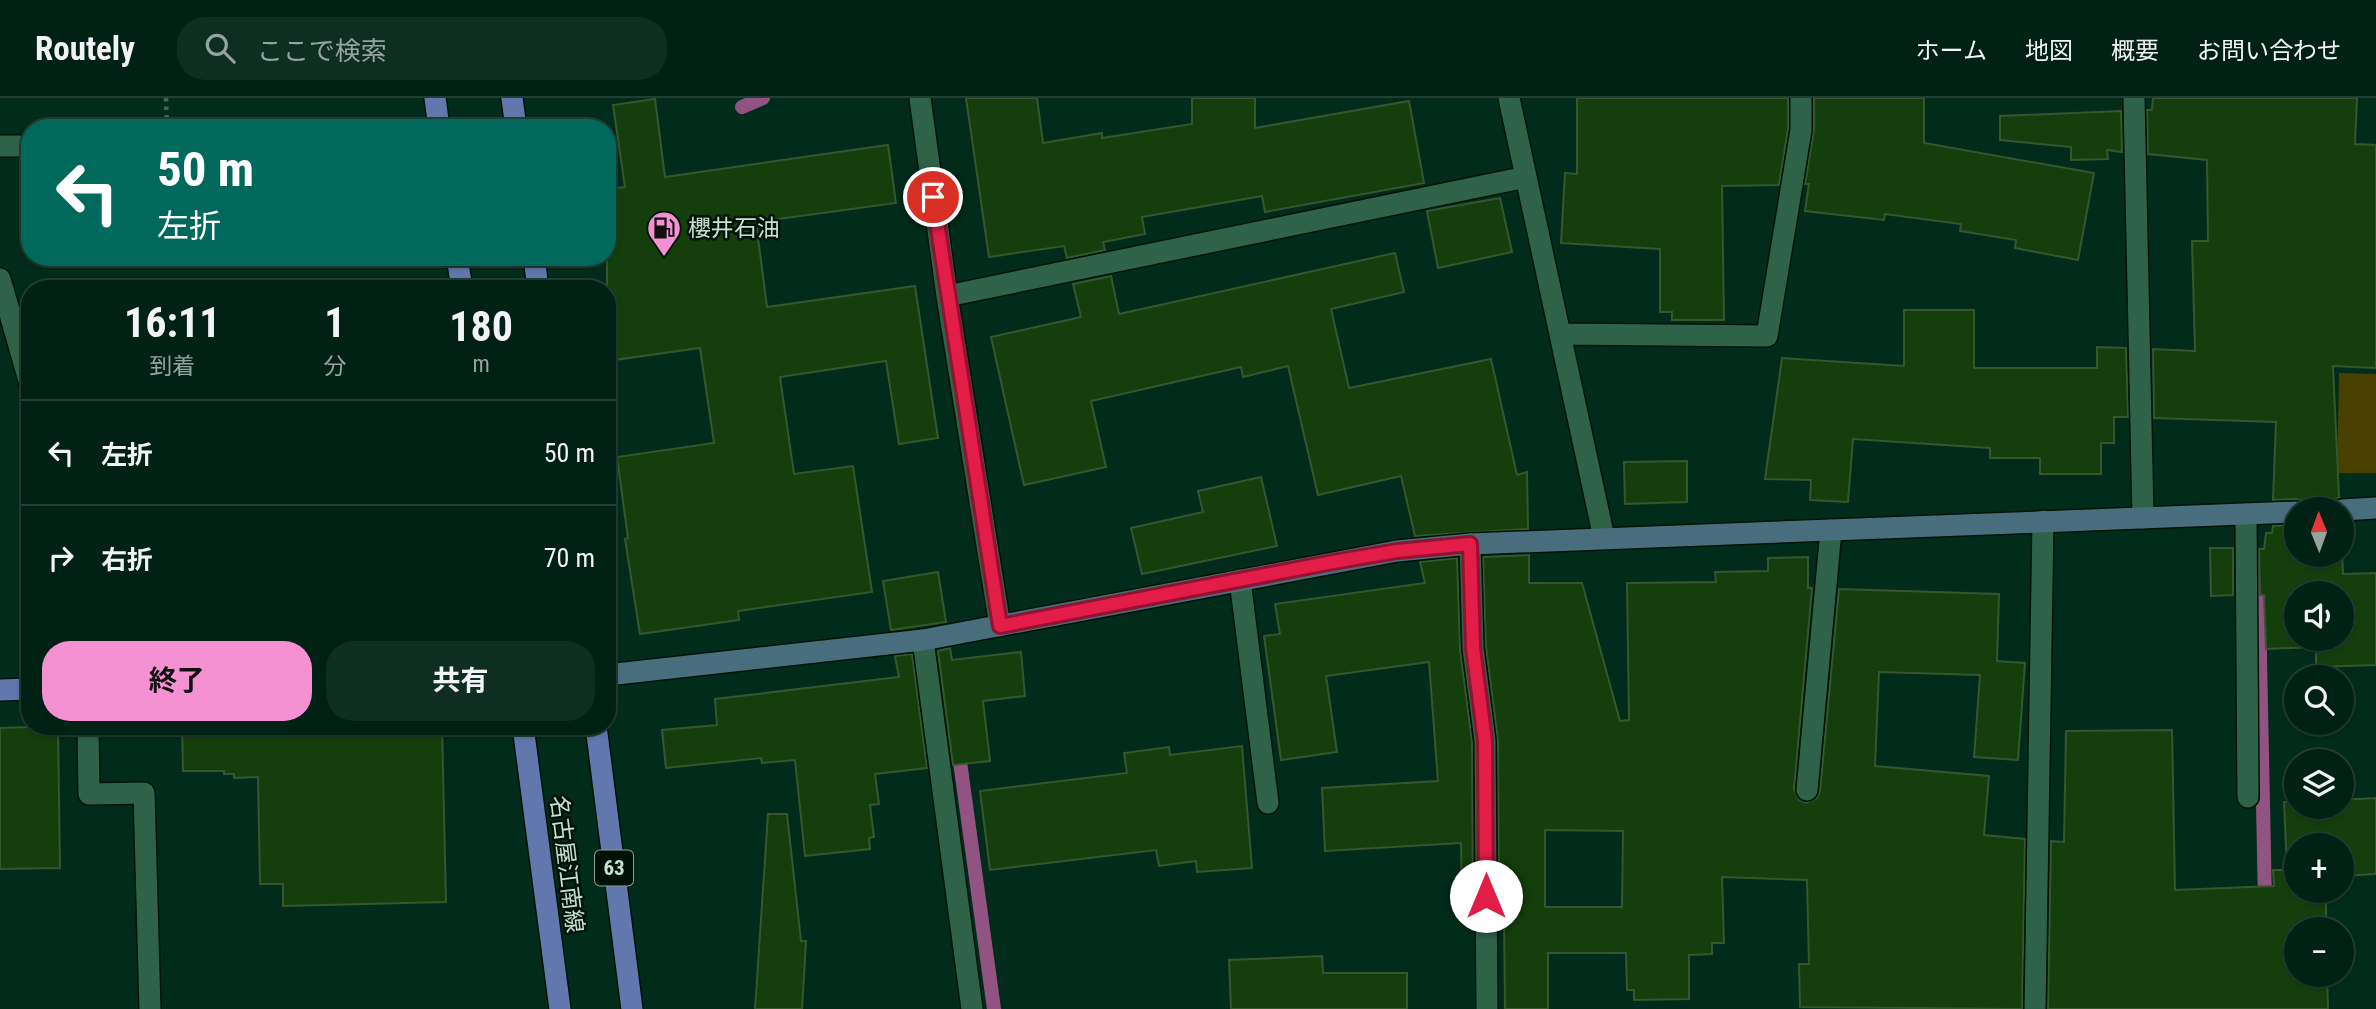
<!DOCTYPE html>
<html lang="ja">
<meta charset="utf-8">
<style>
body{margin:0;font-family:"Roboto Condensed","Noto Sans JP",sans-serif;background:#0f2e22;color:#f1f3f6;height:100vh;display:flex;flex-direction:column;font-size:26px;white-space:nowrap}
*{box-sizing:border-box;margin:0}
p{font-size:23px;color:#96a3a0}
.icon{flex:none;width:38px;height:38px;fill:none;stroke:currentColor;stroke-width:2;stroke-linecap:round;stroke-linejoin:round}
.map{position:relative;flex:1;overflow:hidden}
.drawer{position:absolute;left:21px;top:182px;width:595px;height:455px;display:flex;flex-direction:column;background:#012114;border-radius:28px;box-shadow:0 2px 5px #0004,0 0 0 2px #233e34}
.drawer>*{flex:none}
.hud{position:absolute;left:21px;top:21px;width:595px;height:147px;border-radius:28px;box-shadow:0 2px 5px #0004,0 0 0 2px #233e34;background:#00695c;color:#fff;overflow:hidden}
.needle{width:46px;rotate:359deg}
.controls{position:absolute;left:2284px;top:399px;display:grid;gap:14px}
.controls a{display:grid;place-items:center;width:70px;height:70px;border-radius:50%;background:#012114;box-shadow:0 2px 5px #0004,0 0 0 2px #233e34;font-size:35px}
.pin{position:absolute;display:grid;place-items:center;width:60px;height:60px;color:#fff;margin:-30px;border:4px solid #fff;border-radius:50%;box-shadow:0 2px 7px #0007}
.me{position:absolute;width:77px;margin:-38px;rotate:0deg;stroke-linejoin:round;filter:drop-shadow(0 0 5px #0008)}
.turn{display:flex;align-items:center;gap:24px;height:147px;padding:0 21px;font-size:32px}
.turn .icon{width:91px;height:91px;stroke-width:2.5}
.turn b{display:block;font-size:49px;line-height:60px}
.eta{display:flex;justify-content:space-evenly;align-items:center;height:119px;text-align:center}
.eta b{font-size:42px;font-weight:700;line-height:49px}
.cta{display:flex;gap:14px;margin-top:auto;padding:14px 21px}
.cta a{flex:1;height:80px;border-radius:28px;background:#f491d3;color:#111;font-size:28px;font-weight:700;line-height:80px;text-align:center}
.cta a+a{background:#0f2e22;color:#f1f3f6}
ul{padding:0;list-style:none}
li{display:flex;align-items:center;gap:21px;height:105px;padding:0 21px;border-top:2px solid #233e34}
li div{flex:1}
li b{display:block;font-size:26px}
li em{font-style:normal}
header{display:flex;align-items:center;gap:42px;box-sizing:border-box;height:98px;padding:0 35px;background:#012114;border-bottom:2px solid #233e34}
header strong{font-size:33px}
nav{display:flex;gap:38px;margin-inline-start:auto;font-size:24px}
.search{width:490px;height:63px;background:#0f2e22;display:flex;align-items:center;gap:18px;box-sizing:border-box;padding:0 24px;border-radius:28px;color:#96a3a0;font-size:26px}
.map>svg:first-child{display:block}
.green{fill:#494000}
.lines{fill:none;stroke-linecap:round;stroke-linejoin:round}
.stream{stroke:#905382;stroke-width:14}
.building{fill:#143f0c;stroke:#365630;stroke-width:2;fill-rule:evenodd}
.lane-casing{stroke:#001307;stroke-width:24}
.street-casing{stroke:#001307;stroke-width:24}
.secondary-casing{stroke:#001307;stroke-width:24}
.primary-casing{stroke:#001307;stroke-width:24}
.path{stroke:#406656;stroke-width:4.5;stroke-dasharray:3.5 5;stroke-linecap:butt}
.lane{stroke:#2e634a;stroke-width:21}
.street{stroke:#2e634a;stroke-width:21}
.secondary{stroke:#486d7c;stroke-width:21}
.primary{stroke:#6177ad;stroke-width:21}
.route-casing{stroke:#92132f;stroke-width:18}
.route{stroke:#e11d48;stroke-width:12}
.labels{text-anchor:middle;stroke-width:5;stroke-linejoin:round;paint-order:stroke}
.shield{fill:#001208;stroke:#8aa395;stroke-width:2}
.shield-label{font-size:21px;font-weight:bold;fill:#c5e1d1}
.poi-label{font-size:23px;fill:#c5e1d1;stroke:#001208;text-anchor:start}
.street-label{font-size:23px;fill:#c5e1d1;stroke:#001208}
</style>
<header>
<strong>Routely</strong>
<div class="search"><svg class="icon" aria-label="search" viewBox="0 0 24 24"><circle cx="10" cy="10" r="6"/><path d="M15 15l6 6"/></svg>ここで検索</div>
<nav><a>ホーム</a><a>地図</a><a>概要</a><a>お問い合わせ</a></nav>
</header>
<div class="map">
<svg width="2376" height="911" viewBox="0 0 2376 911">
<rect width="100%" height="100%" fill="#012c1b"/>
<path class="green" d="M 2339,275 L 2376,276 L 2376,375 L 2337,375 Z"/>
<g class="lines">
<path class="stream" d="M 742,9 L 763,0
M 2258,460 L 2265,805
M 958,649 L 994,911"/>
</g>
<path class="building" d="M 966,0 L 1037,0 L 1043,45 L 1102,35 L 1102,40 L 1192,26 L 1192,0 L 1255,0 L 1255,30 L 1409,3 L 1424,85 L 1265,114 L 1262,98 L 1142,119 L 1145,136 L 1103,144 L 1105,152 L 1067,160 L 1064,148 L 989,159 Z
M 1577,0 L 1788,0 L 1788,31 L 1779,87 L 1722,88 L 1724,222 L 1672,222 L 1672,214 L 1660,214 L 1660,151 L 1561,145 L 1565,75 L 1577,76 Z
M 1814,0 L 1924,0 L 1924,45 L 2094,75 L 2078,162 L 2015,150 L 2016,142 L 1960,133 L 1961,126 L 1885,116 L 1884,122 L 1805,113 L 1809,86 L 1805,86 L 1814,32 Z
M 2153,0 L 2357,0 L 2355,46 L 2376,47 L 2376,270 L 2333,268 L 2339,399 L 2331,406 L 2329,411 L 2309,411 L 2303,403 L 2296,401 L 2273,402 L 2276,324 L 2154,320 L 2153,251 L 2195,253 L 2192,143 L 2208,143 L 2207,62 L 2148,56 L 2147,12 L 2152,12 Z
M 655,1 L 665,79 L 888,47 L 896,105 L 756,124 L 767,209 L 915,188 L 938,340 L 899,346 L 886,263 L 780,279 L 794,376 L 853,368 L 872,494 L 738,513 L 739,522 L 640,536 L 625,441 L 628,440 L 617,359 L 714,345 L 700,250 L 607,263 L 607,91 L 625,89 L 613,7 Z
M 2121,13 L 2122,54 L 2107,52 L 2108,61 L 2071,62 L 2071,49 L 2000,42 L 2000,18 Z
M 1500,100 L 1512,154 L 1438,170 L 1427,113 Z
M 1395,155 L 1404,194 L 1331,211 L 1349,290 L 1491,261 L 1517,377 L 1527,374 L 1528,431 L 1415,438 L 1401,378 L 1318,397 L 1288,268 L 1243,279 L 1241,269 L 1091,303 L 1106,369 L 1024,387 L 991,239 L 1081,219 L 1073,186 L 1111,178 L 1119,216 Z
M 1904,212 L 1974,212 L 1974,270 L 2097,270 L 2097,249 L 2126,250 L 2128,319 L 2114,319 L 2114,345 L 2101,345 L 2101,376 L 2040,376 L 2040,360 L 1990,360 L 1990,350 L 1853,341 L 1848,404 L 1810,402 L 1811,382 L 1765,381 L 1782,260 L 1904,268 Z
M 1687,363 L 1687,404 L 1625,406 L 1624,364 Z
M 1261,379 L 1277,448 L 1142,476 L 1131,430 L 1203,414 L 1198,393 Z
M 2296,427 L 2296,457 L 2342,457 L 2342,452 L 2343,476 L 2376,475 L 2376,567 L 2316,569 L 2316,549 L 2266,551 L 2264,497 L 2260,497 L 2259,451 L 2264,451 L 2266,435 L 2272,435 L 2273,428 ZM 2296,495 L 2342,495 L 2342,541 L 2296,541 Z
M 2210,450 L 2233,450 L 2233,497 L 2211,498 Z
M 1529,457 L 1529,485 L 1582,485 L 1620,623 L 1629,622 L 1627,485 L 1716,484 L 1715,474 L 1768,473 L 1768,460 L 1808,459 L 1808,490 L 1812,490 L 1794,691 L 1799,702 L 1806,705 L 1817,700 L 1820,693 L 1839,491 L 1999,496 L 1997,563 L 2025,565 L 2018,662 L 1974,659 L 1980,577 L 1879,574 L 1875,668 L 1989,678 L 1984,737 L 2025,741 L 2022,911 L 1800,909 L 1799,866 L 1809,866 L 1807,782 L 1722,779 L 1724,845 L 1712,845 L 1712,856 L 1689,857 L 1689,901 L 1634,902 L 1634,892 L 1627,892 L 1626,855 L 1548,855 L 1548,911 L 1505,911 L 1504,818 L 1499,819 L 1498,643 L 1486,549 L 1483,459 ZM 1545,732 L 1623,733 L 1622,809 L 1545,809 Z
M 1457,460 L 1460,551 L 1472,644 L 1473,819 L 1462,819 L 1461,745 L 1325,753 L 1322,690 L 1438,683 L 1429,564 L 1326,578 L 1337,654 L 1281,662 L 1264,538 L 1280,536 L 1275,506 L 1425,485 L 1420,464 Z
M 938,474 L 946,524 L 891,532 L 883,483 Z
M 950,550 L 952,562 L 1021,554 L 1025,598 L 983,603 L 990,663 L 953,667 L 938,553 Z
M 912,556 L 927,670 L 875,676 L 879,706 L 870,707 L 874,739 L 869,740 L 870,751 L 805,758 L 795,662 L 762,665 L 761,660 L 666,670 L 662,632 L 717,627 L 715,601 L 899,579 L 895,558 Z
M 58,628 L 60,770 L 0,771 L 0,630 Z
M 182,628 L 442,628 L 446,804 L 283,808 L 283,786 L 260,786 L 258,679 L 234,680 L 234,676 L 224,676 L 224,673 L 183,673 Z
M 2172,632 L 2175,792 L 2274,788 L 2273,772 L 2287,772 L 2284,704 L 2296,704 L 2296,709 L 2342,709 L 2342,702 L 2376,700 L 2376,776 L 2342,778 L 2342,747 L 2296,747 L 2296,793 L 2326,793 L 2326,831 L 2296,831 L 2296,877 L 2327,877 L 2328,911 L 2048,911 L 2051,743 L 2064,744 L 2066,633 Z
M 1242,648 L 1252,770 L 1197,774 L 1196,763 L 1159,768 L 1156,752 L 990,772 L 980,693 L 1127,675 L 1124,655 L 1169,649 L 1170,657 Z
M 768,716 L 787,716 L 801,843 L 806,843 L 802,911 L 755,911 Z
M 1322,858 L 1323,875 L 1407,875 L 1407,911 L 1231,911 L 1229,862 Z"/>
<g class="lines">
<g class="lane-casing">
<path id="lane" d="M 0,181 L 30,286
M 2246,416 L 2248,699
M 1240,482 L 1268,705
M 1807,692 L 1831,432"/>
</g>
<g class="street-casing">
<path id="street" d="M 920,0 L 947,198 L 1000,528
M 1509,0 L 1604,440
M 2134,0 L 2143,420
M 0,48 L 30,48
M 947,198 L 1526,79
M 1560,236 L 1767,238 L 1801,32 L 1801,0
M 1470,446 L 1473,550 L 1485,643 L 1487,911
M 923,542 L 972,911
M 88,628 L 89,696 L 144,695 L 150,911
M 2035,911 L 2043,423"/>
</g>
<g class="secondary-casing">
<path id="secondary" d="M 2342,412 L 2376,410
M 607,577 L 923,542 L 1397,453 L 1470,446 L 2296,414"/>
</g>
<g class="primary-casing">
<path id="primary" d="M 435,0 L 439,30
M 512,0 L 516,30
M 457,159 L 462,191
M 534,159 L 538,191
M 0,592 L 30,591
M 523,628 L 560,911
M 596,628 L 632,911"/>
</g>
<path class="path" d="M 166,0 L 167,30"/>
<use href="#lane" class="lane"/>
<use href="#street" class="street"/>
<use href="#secondary" class="secondary"/>
<use href="#primary" class="primary"/>
</g>
<g class="lines">
<g class="route-casing">
<path id="route" d="M 933,99 L 1000,528 L 1333,464 L 1397,453 L 1470,446 L 1473,550 L 1485,643 L 1486,798"/>
</g>
<use href="#route" class="route"/>
</g>
<defs>
<g id="fuel-pin" transform="scale(1.75)"><path d="M0 17L-7.5 6A9.5 9.5 0 1 1 7.5 6Z" fill="#f491d3" stroke="#001208"/><path d="M-5.5-6h7V0h2V4h1.3V-2.5L3-4.5l.8-.8L6-3V5H2.5V1h-1V6h-7ZM-4.2-4.7v3.2H.2V-4.7Z" fill="#111"/></g>
</defs>
<g fill-rule="evenodd">
<use href="#fuel-pin" x="664" y="130"/>
</g>
<g class="labels">
<rect class="shield" x="595" y="752.5" width="38" height="35" rx="5"/>
<g class="shield-label">
<text x="614" y="777">63</text>
</g>
<g class="poi-label">
<text x="688" y="138">櫻井石油</text>
</g>
<g class="street-label">
<text transform="translate(567 766) rotate(83)" y="8">名古屋江南線</text>
</g>
</g>
</svg>
<div class="controls">
<a><svg class="needle" viewBox="-14 -14 28 28"><path d="M0-13l5 13h-10z" fill="#e53935"/><path d="M0 13l5-13h-10z" fill="#96a3a0"/></svg></a>
<a><svg class="icon" aria-label="sound" viewBox="0 0 24 24"><path d="M4 9h4l5-4v14l-5-4H4zM17 9q2 3 0 6"/></svg></a>
<a><svg class="icon" aria-label="search" viewBox="0 0 24 24"><circle cx="10" cy="10" r="6"/><path d="M15 15l6 6"/></svg></a>
<a><svg class="icon" aria-label="layers" viewBox="0 0 24 24"><path d="M12 4l9 5-9 5-9-5zM3 14l9 5 9-5"/></svg></a>
<a>+</a>
<a>−</a>
</div>
<div class="pin" style="left:933px;top:99px;background:#d93025"><svg class="icon" aria-label="arrive" viewBox="0 0 24 24"><path d="M6 21V4h12l-3 4 3 4H6"/></svg></div>
<svg class="me" style="left:1486px;top:798px" viewBox="-20 -20 40 40"><circle r="19" fill="#fff"/><path d="M0-13L10 11 0 6-10 11z" fill="#e11d48"/></svg>
<div class="hud">
<div class="turn"><svg class="icon" aria-label="left" viewBox="0 0 24 24"><path d="M17 20v-9H6M10 6l-5 5 5 5"/></svg><div><b>50 m</b>左折</div></div>
</div>
<section class="drawer">
<div class="eta">
<div><b>16:11</b><p>到着</p></div>
<div><b>1</b><p>分</p></div>
<div><b>180</b><p>m</p></div>
</div>
<ul>
<li><svg class="icon" aria-label="left" viewBox="0 0 24 24"><path d="M17 20v-9H6M10 6l-5 5 5 5"/></svg><div><b>左折</b></div><em>50 m</em></li>
<li><svg class="icon" aria-label="right" viewBox="0 0 24 24"><path d="M7 20v-9h11M14 6l5 5-5 5"/></svg><div><b>右折</b></div><em>70 m</em></li>
</ul>
<div class="cta"><a>終了</a><a>共有</a></div>
</section>
</div>
